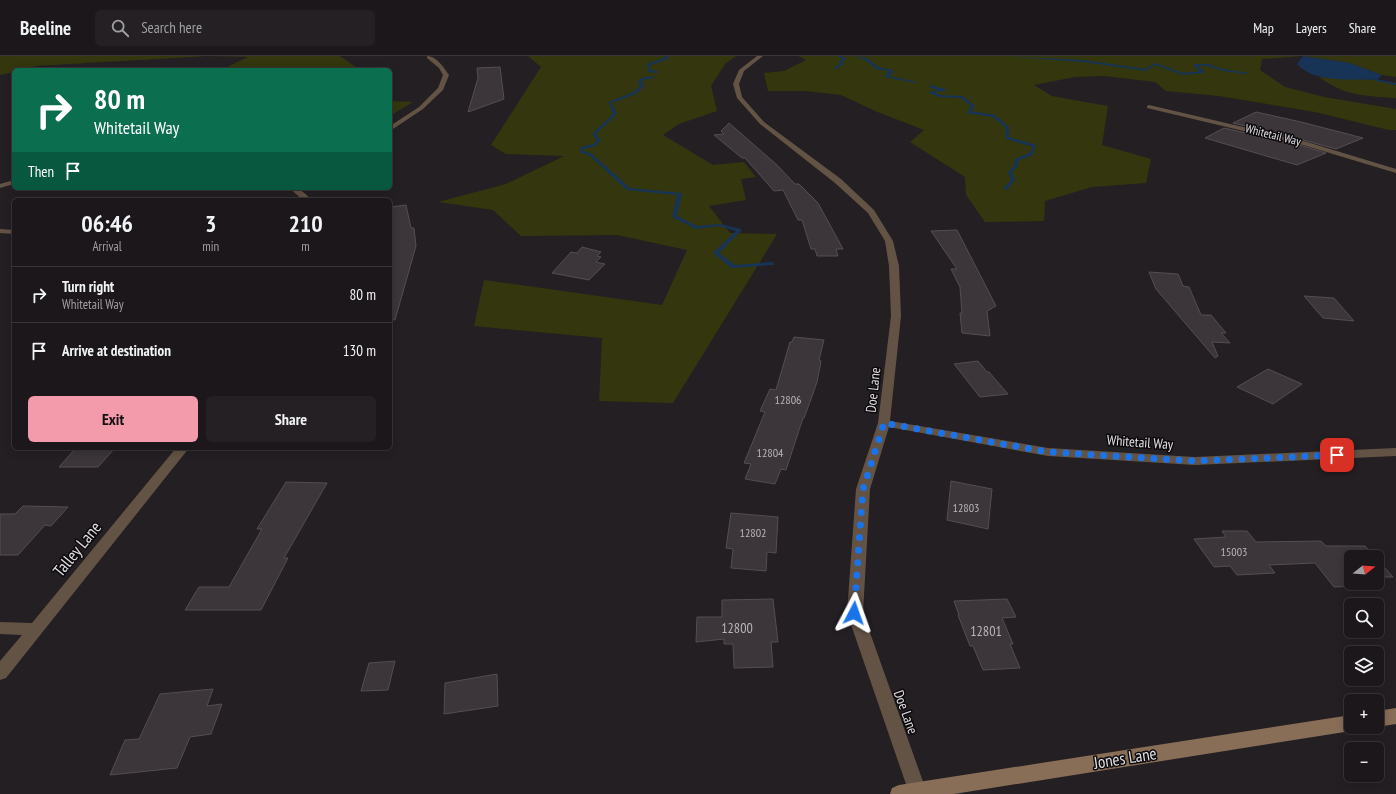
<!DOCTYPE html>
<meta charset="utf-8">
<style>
body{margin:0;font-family:"PT Sans Narrow",sans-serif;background:#242023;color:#f1f3f6;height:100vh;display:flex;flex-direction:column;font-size:15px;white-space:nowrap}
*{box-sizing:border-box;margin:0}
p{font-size:13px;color:#a09fa2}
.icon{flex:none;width:22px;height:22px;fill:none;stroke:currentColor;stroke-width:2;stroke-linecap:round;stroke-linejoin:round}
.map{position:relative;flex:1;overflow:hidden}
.panel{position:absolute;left:12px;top:142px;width:380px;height:252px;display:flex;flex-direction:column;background:#1b171a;border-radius:6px;box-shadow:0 2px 10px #0003,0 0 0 1px #393639}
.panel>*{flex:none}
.banner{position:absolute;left:12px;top:12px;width:380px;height:122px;border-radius:6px;box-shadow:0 2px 10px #0003,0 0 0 1px #393639;background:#0b6e4f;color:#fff;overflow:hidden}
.needle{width:26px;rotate:73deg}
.controls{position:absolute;left:1344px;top:494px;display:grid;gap:8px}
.controls a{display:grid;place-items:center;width:40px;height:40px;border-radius:6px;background:#1b171a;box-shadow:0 2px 10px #0003,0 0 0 1px #393639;font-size:20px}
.pin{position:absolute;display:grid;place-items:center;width:34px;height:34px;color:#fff;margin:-17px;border-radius:8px;box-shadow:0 2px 6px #0006}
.me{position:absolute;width:44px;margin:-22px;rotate:4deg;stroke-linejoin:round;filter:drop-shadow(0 0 3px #0008)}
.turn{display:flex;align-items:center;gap:14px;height:84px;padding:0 16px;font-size:18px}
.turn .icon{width:52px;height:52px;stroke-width:2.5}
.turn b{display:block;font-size:28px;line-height:34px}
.then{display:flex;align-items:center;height:38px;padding:0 16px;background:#0003;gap:8px;font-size:15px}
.eta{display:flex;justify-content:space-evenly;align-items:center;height:68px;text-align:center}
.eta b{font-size:24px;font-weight:600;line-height:28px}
.action{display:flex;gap:8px;margin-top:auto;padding:8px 16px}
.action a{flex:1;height:46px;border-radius:6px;background:#f39aab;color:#111;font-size:16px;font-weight:600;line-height:46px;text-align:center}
.action a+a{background:#242023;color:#f1f3f6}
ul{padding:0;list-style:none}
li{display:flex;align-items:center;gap:12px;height:56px;padding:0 16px;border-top:1px solid #393639}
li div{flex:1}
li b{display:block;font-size:15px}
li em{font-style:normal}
header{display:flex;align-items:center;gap:24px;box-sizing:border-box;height:56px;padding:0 20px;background:#1b171a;border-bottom:1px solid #393639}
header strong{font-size:19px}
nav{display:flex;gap:22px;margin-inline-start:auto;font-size:14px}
.search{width:280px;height:36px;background:#242023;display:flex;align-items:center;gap:10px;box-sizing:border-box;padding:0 14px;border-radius:6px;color:#a09fa2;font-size:15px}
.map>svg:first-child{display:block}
.green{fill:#34370d}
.water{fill:#173456}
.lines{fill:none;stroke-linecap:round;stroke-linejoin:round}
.stream{fill:#173456;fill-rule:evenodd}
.building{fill:#3c363b;stroke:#544e53}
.lane{fill:#635344;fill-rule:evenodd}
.street{fill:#635344;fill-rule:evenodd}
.secondary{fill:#896e57;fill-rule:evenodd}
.route{stroke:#1a73e8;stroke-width:7;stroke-dasharray:0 12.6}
.labels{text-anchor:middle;stroke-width:3;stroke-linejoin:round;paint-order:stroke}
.far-street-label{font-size:12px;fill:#e2dfe2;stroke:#0c0a0c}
.number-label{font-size:12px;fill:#b8b5b8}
.street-label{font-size:14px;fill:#e2dfe2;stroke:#0c0a0c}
.near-number-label{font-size:14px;fill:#b8b5b8}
.near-street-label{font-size:17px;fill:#e2dfe2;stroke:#0c0a0c}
</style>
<header>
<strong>Beeline</strong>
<div class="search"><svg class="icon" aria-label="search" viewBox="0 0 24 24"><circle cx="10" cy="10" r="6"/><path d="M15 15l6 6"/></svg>Search here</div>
<nav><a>Map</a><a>Layers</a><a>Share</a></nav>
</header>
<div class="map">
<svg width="1396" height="738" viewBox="0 0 1396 738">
<rect width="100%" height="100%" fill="#241f23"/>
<path class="green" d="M 0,0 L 340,0 L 357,12 L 346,14 L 221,14 L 248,1 L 208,0 L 36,10 L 21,14 L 14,14 L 14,16 L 0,19 Z
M 528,0 L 736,0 L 725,8 L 711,30 L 717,55 L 679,68 L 663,79 L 713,109 L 744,106 L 756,121 L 741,123 L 746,144 L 709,150 L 730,177 L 777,178 L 673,347 L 599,345 L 602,282 L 474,270 L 484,224 L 662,249 L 687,194 L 617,179 L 521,180 L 493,154 L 438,146 L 506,128 L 564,100 L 506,98 L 491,89 L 541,11 Z
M 799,0 L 1396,0 L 1396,21 L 1382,19 L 1350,7 L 1303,0 L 1262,3 L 1260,14 L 1285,31 L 1324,41 L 1396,53 L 1396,74 L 1389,74 L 1315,56 L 1219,40 L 1166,35 L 1155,26 L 1105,20 L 1075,21 L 1034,29 L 1052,40 L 1108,50 L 1102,89 L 1151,103 L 1146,127 L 1092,131 L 1045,145 L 1044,165 L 985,166 L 966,139 L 965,121 L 910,86 L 924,74 L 875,55 L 841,39 L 806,35 L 768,35 L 764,17 L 784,15 L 806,4 Z
M 1319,21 L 1377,24 L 1396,27 L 1396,42 C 1365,40 1345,40 1319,21 Z
M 390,45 L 413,46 L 390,60 Z"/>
<path class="water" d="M 1303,0 L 1350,7 L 1382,19 L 1377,24 C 1353,23 1313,27 1297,8 Z"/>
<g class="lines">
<path class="stream" d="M 664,0 L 668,0 L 666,4 L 650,9 L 650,14 L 658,15 L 658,17 L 648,16 L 647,8 L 664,2 Z
M 838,0 L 842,0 L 847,3 L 843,5 L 843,9 L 836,13 L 834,12 L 840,8 L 839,5 L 843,3 Z
M 854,0 L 867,2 L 878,11 L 893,14 L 893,16 L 889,20 L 918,26 L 916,27 L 885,21 L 885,19 L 889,15 L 876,13 L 865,4 Z
M 1003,0 L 1084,4 L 1145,13 L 1155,7 L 1183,17 L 1200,15 L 1194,10 L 1194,8 L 1208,8 L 1223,13 L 1249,17 L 1247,18 L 1223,15 L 1208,10 L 1198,10 L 1204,15 L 1204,17 L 1183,19 L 1155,9 L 1146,15 L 1084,6 Z
M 653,20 L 654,22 L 643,24 L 642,26 L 644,30 L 636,38 L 612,47 L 617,58 L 596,78 L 601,84 L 596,90 L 584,93 L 585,96 L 591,97 L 630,132 L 682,137 L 677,160 L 697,170 L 720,168 L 741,173 L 741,175 L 719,197 L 735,209 L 772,206 L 774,207 L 774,209 L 732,212 L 713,197 L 736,175 L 720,170 L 696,173 L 672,161 L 677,139 L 627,134 L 589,99 L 581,97 L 581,91 L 594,88 L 597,84 L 592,78 L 613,58 L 609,46 L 634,36 L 640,30 L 638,26 L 641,22 Z
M 1376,23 L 1396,27 L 1396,29 L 1376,25 Z
M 930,29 L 945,33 L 945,35 L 934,36 L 940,39 L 963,40 L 975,50 L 971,55 L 995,59 L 1009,71 L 1009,81 L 1036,89 L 1033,99 L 1019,104 L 1017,111 L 1012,116 L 1015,124 L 1007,134 L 1003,133 L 1011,124 L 1008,116 L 1013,111 L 1015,103 L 1030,97 L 1033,91 L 1006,83 L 1005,71 L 993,61 L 967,57 L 971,50 L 961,42 L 939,41 L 928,36 L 939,34 L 929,31 Z"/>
</g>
<path class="building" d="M 500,11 L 504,43 L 468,56 L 478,22 L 477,12 Z
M 1256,56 L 1301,66 L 1363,82 L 1336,93 L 1307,85 L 1233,67 Z
M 729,67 L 777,109 L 795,128 L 799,128 L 818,147 L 843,193 L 836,193 L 838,200 L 817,200 L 815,193 L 811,193 L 802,164 L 798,164 L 783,134 L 774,135 L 745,102 L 742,102 L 714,79 L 724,78 L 721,75 Z
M 1224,72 L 1303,90 L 1326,97 L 1297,109 L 1205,82 Z
M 406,149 L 411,172 L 414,172 L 416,190 L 395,264 L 390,263 L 390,151 Z
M 957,174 L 996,250 L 987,255 L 990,280 L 962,277 L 960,257 L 962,257 L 960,231 L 951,213 L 957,213 L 931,175 Z
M 582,191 L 601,196 L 597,200 L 601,201 L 596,206 L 605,208 L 589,224 L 552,217 L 571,196 L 577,197 Z
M 1149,216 L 1178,218 L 1183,230 L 1189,231 L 1201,259 L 1211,259 L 1226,277 L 1221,277 L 1230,287 L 1212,286 L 1218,300 L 1215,302 L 1156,233 Z
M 1304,240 L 1334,242 L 1354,265 L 1323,262 Z
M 794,281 L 824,284 L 819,304 L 821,305 L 817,326 L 811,343 L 804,362 L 803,362 L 786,414 L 781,413 L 775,428 L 745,423 L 751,408 L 744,407 L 765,356 L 760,355 L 770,333 L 776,334 L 790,286 L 792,286 Z
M 978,305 L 987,316 L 989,316 L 1008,338 L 980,341 L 954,308 Z
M 1268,313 L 1302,328 L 1273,348 L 1237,331 Z
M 76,392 L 115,392 L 98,411 L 59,411 Z
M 951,425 L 992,433 L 988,473 L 947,464 Z
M 286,426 L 327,427 L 284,502 L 288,502 L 261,554 L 185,554 L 199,531 L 229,531 L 262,473 L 257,473 Z
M 23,450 L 68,451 L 51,470 L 45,469 L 18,499 L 0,499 L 0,458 L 15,458 Z
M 731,457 L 778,461 L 776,497 L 767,496 L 766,515 L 731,512 L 733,493 L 726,492 Z
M 1222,475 L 1247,475 L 1256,486 L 1321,485 L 1326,490 L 1365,490 L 1375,501 L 1351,501 L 1351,527 L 1358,527 L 1361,530 L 1334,531 L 1315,507 L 1269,509 L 1275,517 L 1237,519 L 1230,510 L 1214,511 L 1194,483 L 1226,481 Z
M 1377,503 L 1393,521 L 1377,521 Z
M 773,543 L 778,586 L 771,586 L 773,611 L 734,612 L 733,588 L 724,588 L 724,583 L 696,586 L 697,561 L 722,561 L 722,544 Z
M 1007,543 L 1016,561 L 1002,562 L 1013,588 L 1010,588 L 1020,612 L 983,614 L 973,590 L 970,590 L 958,559 L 959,559 L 954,545 Z
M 395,605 L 388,634 L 361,635 L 369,607 Z
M 497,618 L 498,650 L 444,658 L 445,627 Z
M 213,633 L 207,650 L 222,648 L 211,678 L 190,681 L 177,712 L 110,719 L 125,684 L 139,683 L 160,638 Z"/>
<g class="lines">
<path class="lane" d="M 0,173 L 14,174 L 14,178 L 0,177 Z"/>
<path class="street" d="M 427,0 C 437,0 444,12 449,19 L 443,34 L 423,53 L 390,75 L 390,70 L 419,51 L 438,32 L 443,19 L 439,12 L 427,2 Z
M 757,0 L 763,0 L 744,15 L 739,28 L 742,41 L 764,66 L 841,123 L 874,154 L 893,185 L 899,210 L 901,260 L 890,365 L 1048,392 L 1195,401 L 1396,392 L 1396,400 L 1195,409 L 1048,400 L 889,371 L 870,433 L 863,557 L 926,734 L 925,738 L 909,738 L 908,734 L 847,557 L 856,433 L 878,367 L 891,260 L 889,210 L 885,185 L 868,157 L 835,127 L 760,68 L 737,42 L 733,28 L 739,14 Z
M 1149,49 L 1307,86 L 1396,113 L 1396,117 L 1303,89 L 1147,52 L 1147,50 Z
M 14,124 L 14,128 L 0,132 L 0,128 Z
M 289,132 C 299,132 305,136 311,144 L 303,144 Z
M 176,392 L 189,392 L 6,622 L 0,624 L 0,605 L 22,579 L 0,578 L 0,566 L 32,567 Z"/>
<path class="secondary" d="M 1396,652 L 1396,668 L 1377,671 L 1377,655 Z
M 1351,659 L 1351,671 L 1358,671 L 1351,675 L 954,738 L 890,738 L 892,732 L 899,729 Z"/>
</g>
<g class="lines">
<path class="route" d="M 854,557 L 863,433 L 884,367 L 1048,396 L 1194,405 L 1337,399"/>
</g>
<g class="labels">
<g class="far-street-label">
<text transform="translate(1273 79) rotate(14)" y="4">Whitetail Way</text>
</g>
<g class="number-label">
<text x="788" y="348">12806</text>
<text x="770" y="401">12804</text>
<text x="966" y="456">12803</text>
<text x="753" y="481">12802</text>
<text x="1234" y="500">15003</text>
</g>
<g class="street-label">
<text transform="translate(873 334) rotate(-84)" y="5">Doe Lane</text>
<text transform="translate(1140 386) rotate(4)" y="5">Whitetail Way</text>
<text transform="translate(906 656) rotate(70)" y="5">Doe Lane</text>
</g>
<g class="near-number-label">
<text x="737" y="577">12800</text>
<text x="986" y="580">12801</text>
</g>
<g class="near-street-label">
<text transform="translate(77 493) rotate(-51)" y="6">Talley Lane</text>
<text transform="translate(1125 702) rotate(-9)" y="6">Jones Lane</text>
</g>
</g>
</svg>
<div class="controls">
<a><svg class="needle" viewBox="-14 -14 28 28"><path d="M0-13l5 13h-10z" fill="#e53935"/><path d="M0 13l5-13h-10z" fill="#a09fa2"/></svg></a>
<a><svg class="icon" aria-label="search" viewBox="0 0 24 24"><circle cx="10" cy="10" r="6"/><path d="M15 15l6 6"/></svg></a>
<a><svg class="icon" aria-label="layers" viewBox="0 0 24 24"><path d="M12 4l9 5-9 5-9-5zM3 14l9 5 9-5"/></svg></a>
<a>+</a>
<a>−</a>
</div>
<div class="pin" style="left:1337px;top:399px;background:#d93025"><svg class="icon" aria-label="arrive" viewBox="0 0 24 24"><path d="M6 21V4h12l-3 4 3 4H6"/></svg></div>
<svg class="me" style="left:854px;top:557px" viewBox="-20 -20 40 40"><path d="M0-17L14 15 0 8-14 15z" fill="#1a73e8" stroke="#fff" stroke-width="4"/></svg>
<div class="banner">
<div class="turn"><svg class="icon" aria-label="right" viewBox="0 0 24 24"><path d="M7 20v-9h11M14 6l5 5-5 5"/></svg><div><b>80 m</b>Whitetail Way</div></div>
<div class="then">Then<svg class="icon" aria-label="arrive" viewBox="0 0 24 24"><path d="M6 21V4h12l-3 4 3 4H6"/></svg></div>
</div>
<section class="panel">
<div class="eta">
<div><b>06:46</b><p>Arrival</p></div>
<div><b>3</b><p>min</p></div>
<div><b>210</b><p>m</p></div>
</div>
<ul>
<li><svg class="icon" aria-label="right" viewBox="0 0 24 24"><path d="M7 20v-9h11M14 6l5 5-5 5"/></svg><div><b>Turn right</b><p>Whitetail Way</p></div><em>80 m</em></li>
<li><svg class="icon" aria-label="arrive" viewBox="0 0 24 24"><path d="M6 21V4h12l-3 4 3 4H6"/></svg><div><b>Arrive at destination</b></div><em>130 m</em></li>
</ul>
<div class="action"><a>Exit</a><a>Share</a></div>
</section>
</div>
